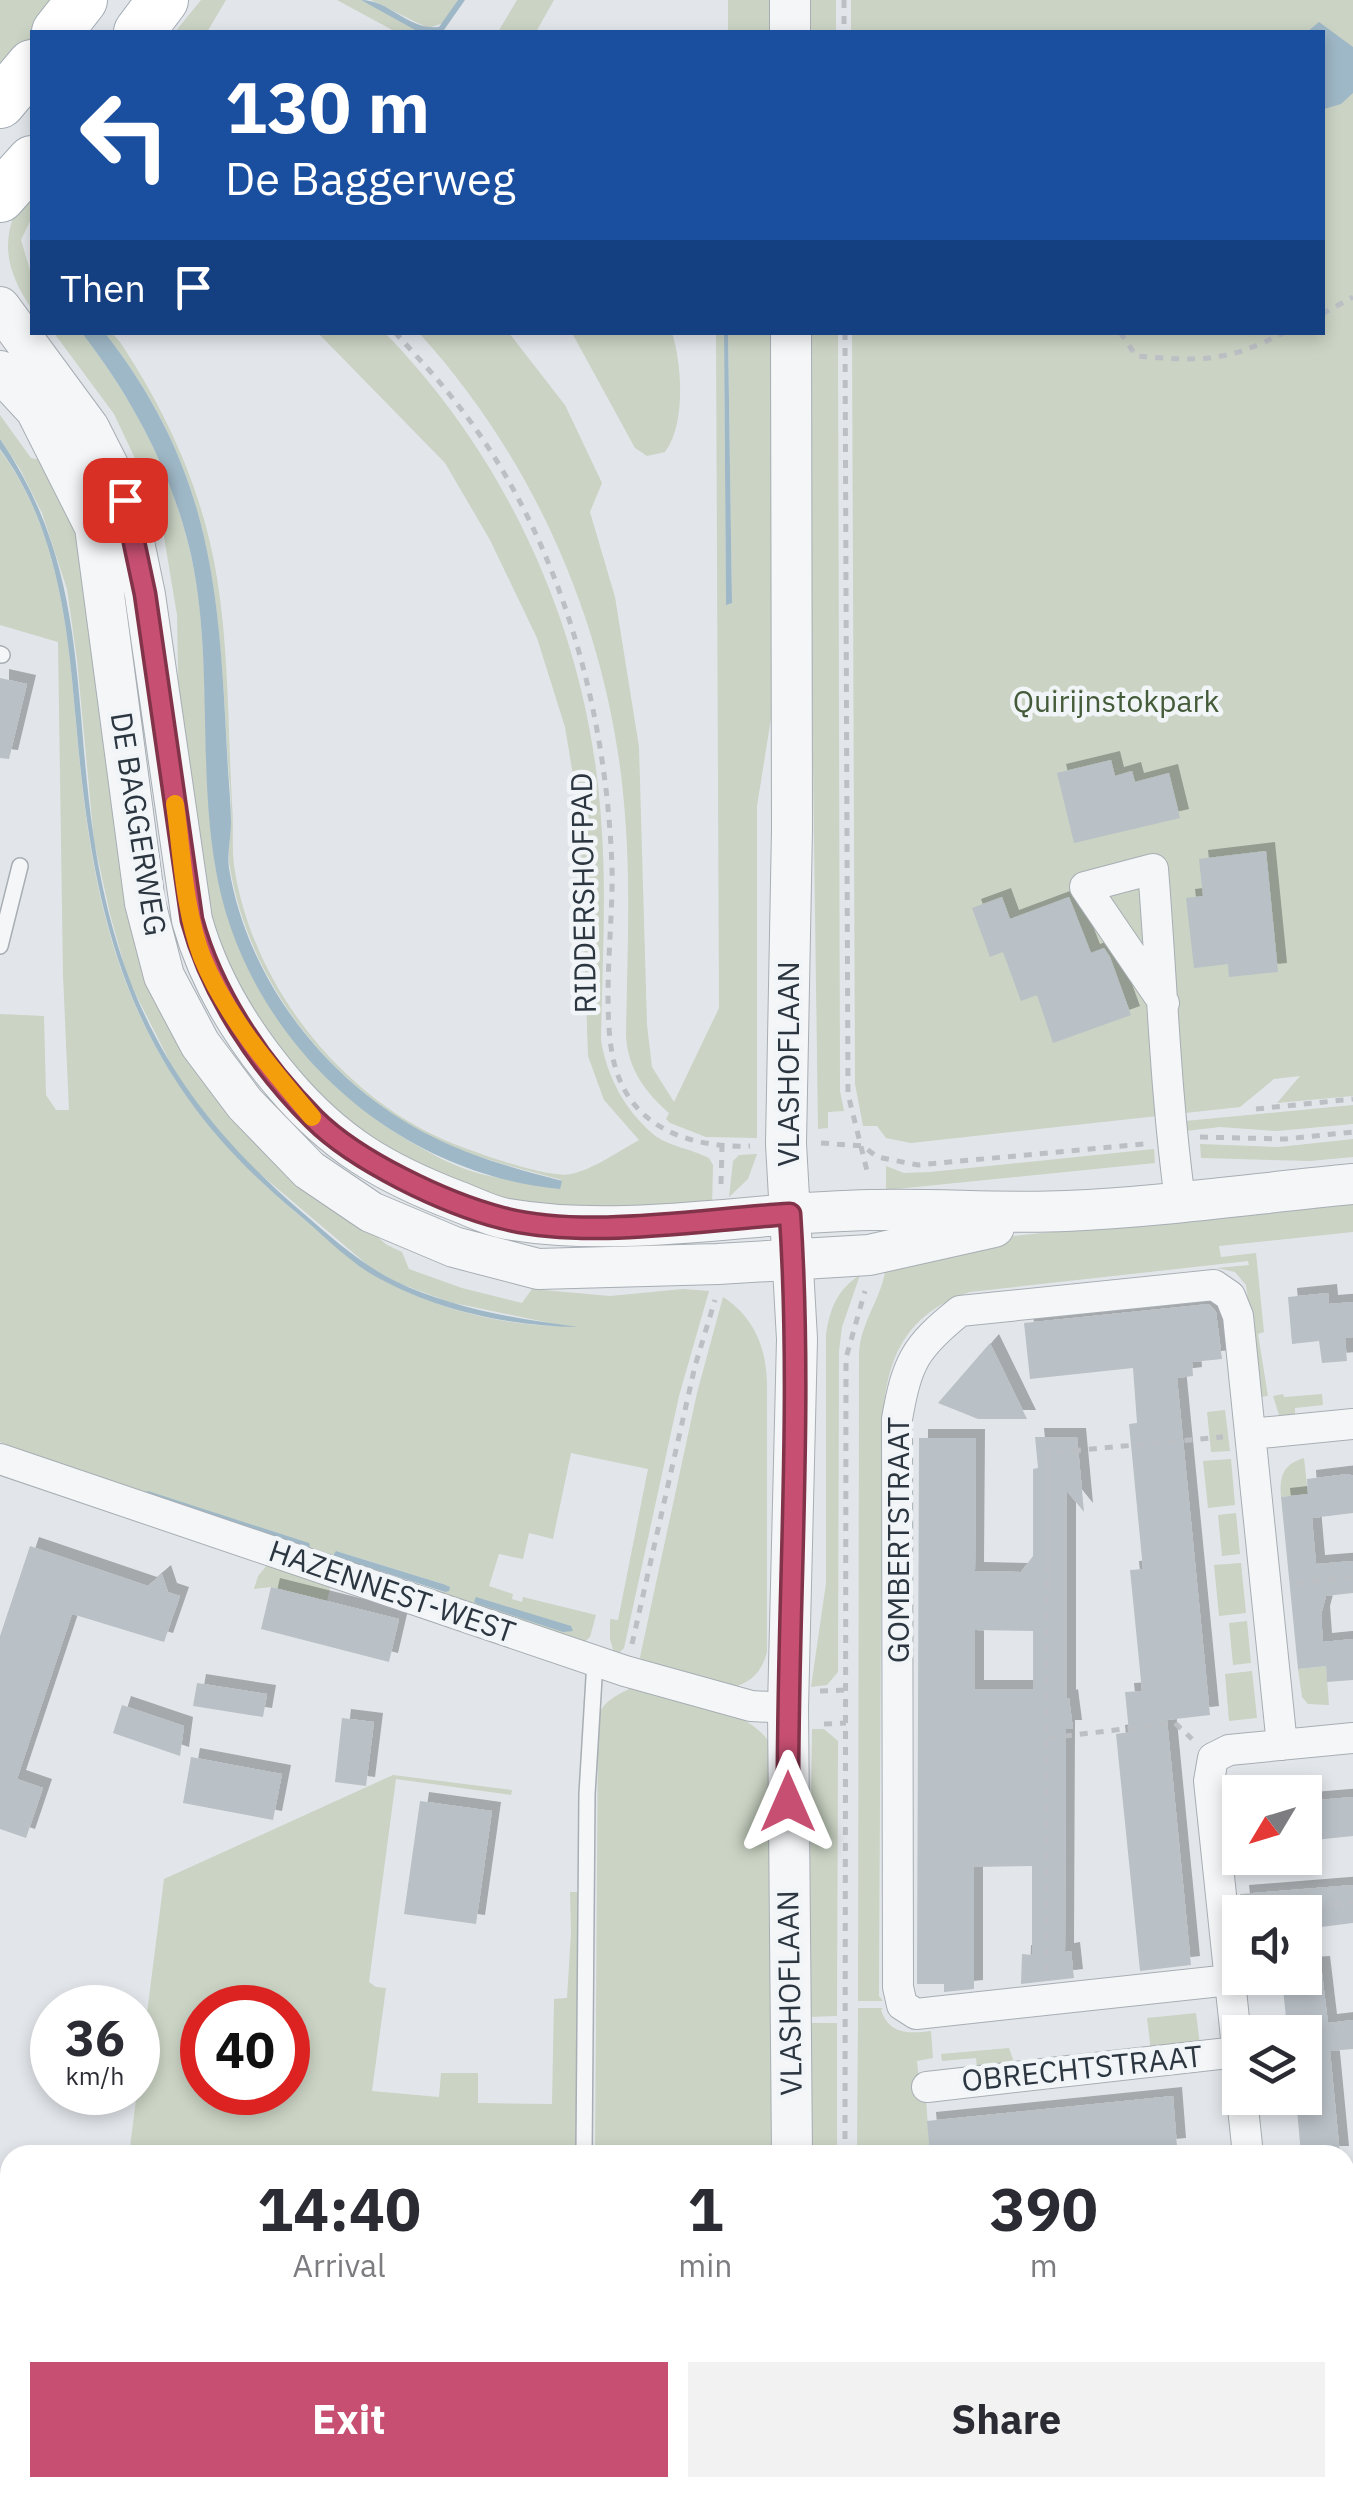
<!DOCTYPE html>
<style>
body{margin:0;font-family:"IBM Plex Sans",sans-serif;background:#f2f2f3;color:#2b2b33;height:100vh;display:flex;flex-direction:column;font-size:38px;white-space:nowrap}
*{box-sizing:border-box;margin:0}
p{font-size:32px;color:#7c7c81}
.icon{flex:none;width:55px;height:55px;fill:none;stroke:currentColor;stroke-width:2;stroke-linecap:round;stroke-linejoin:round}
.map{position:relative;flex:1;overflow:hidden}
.panel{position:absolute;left:0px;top:2145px;width:1355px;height:352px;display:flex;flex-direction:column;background:#fff;border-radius:30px 30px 0 0;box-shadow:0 5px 15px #0003}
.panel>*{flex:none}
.hud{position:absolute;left:30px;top:30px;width:1295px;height:305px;border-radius:0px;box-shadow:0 5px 15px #0003;background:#1a4fa0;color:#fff;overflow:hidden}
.needle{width:65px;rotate:232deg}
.controls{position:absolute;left:1222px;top:1775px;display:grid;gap:20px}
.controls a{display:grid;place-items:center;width:100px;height:100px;border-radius:0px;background:#fff;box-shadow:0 5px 15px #0003;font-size:50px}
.speed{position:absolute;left:30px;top:1985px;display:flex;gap:20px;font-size:50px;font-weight:700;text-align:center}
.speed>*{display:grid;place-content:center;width:130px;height:130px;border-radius:50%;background:#fff;box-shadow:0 5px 15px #0003;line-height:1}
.speed small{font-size:25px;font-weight:400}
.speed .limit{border:15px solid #d22;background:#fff;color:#111}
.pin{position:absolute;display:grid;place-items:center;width:85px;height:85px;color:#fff;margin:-42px;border-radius:20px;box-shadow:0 5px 15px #0006}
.me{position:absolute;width:110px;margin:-55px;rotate:0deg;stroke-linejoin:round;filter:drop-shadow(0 0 8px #0008)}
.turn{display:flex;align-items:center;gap:35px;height:210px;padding:0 30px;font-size:45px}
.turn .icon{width:130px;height:130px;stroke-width:2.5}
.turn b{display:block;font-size:70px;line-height:85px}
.then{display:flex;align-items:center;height:95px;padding:0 30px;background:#0003;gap:20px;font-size:38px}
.eta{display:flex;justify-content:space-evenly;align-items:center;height:170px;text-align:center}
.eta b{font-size:60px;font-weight:800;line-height:70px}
.primary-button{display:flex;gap:20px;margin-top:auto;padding:20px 30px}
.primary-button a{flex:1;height:115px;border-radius:0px;background:#c74f72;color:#fff;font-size:40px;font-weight:800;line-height:115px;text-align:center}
.primary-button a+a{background:#f2f2f3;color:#2b2b33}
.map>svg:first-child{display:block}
.green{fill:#cad3c4;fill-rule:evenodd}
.water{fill:#9fb8c7}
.building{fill:#b9c0c6;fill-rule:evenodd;filter:url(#shadow)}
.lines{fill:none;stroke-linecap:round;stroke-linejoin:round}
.service-casing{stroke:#a7aeb4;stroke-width:18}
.minor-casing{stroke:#a7aeb4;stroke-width:32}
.tertiary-casing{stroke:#a7aeb4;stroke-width:42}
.primary-casing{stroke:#a2acb5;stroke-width:52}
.path{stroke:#bcc0c5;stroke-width:5;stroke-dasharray:8 8;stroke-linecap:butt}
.service{stroke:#f5f6f8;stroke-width:15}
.minor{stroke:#f5f6f8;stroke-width:30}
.tertiary{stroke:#f5f6f8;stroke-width:40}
.primary{stroke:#fff;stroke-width:50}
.route-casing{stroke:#81334a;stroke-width:25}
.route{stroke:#c74f72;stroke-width:18}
.slow{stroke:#f59e0b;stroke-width:18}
.labels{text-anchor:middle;stroke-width:9;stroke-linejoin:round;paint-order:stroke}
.park-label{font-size:30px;fill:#445b39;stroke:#f2f5f7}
.street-label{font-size:30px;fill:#2b3641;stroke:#f2f5f7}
</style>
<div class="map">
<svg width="1353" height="2497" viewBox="0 0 1353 2497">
<defs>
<filter id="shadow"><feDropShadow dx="9" dy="-9" stdDeviation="0" flood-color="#0004"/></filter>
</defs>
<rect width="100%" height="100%" fill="#e2e6ea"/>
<path class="green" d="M 0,0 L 64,0 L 38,32 L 32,32 L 32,39 L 0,77 Z
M 201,0 L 226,0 L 207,32 L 175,32 Z
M 337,0 L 361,0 L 422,32 L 396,32 Z
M 371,0 L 458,0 L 443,23 L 428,28 Z
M 517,0 L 554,0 L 536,32 L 498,32 Z
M 728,0 L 773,0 L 773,32 L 728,32 Z
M 806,0 L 836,0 L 836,32 L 806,32 Z
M 851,0 L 1353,0 L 1353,1096 L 1277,1103 L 1300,1076 L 1274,1079 L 1240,1107 L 911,1143 L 886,1138 L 877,1126 L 863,1126 L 855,1084 L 852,333 L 1322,332 L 1322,32 L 851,32 Z
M 32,181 L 32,217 L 21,240 L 32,277 L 32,309 C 0,263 0,229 32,181 Z
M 54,333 L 82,333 C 145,414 190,508 200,612 C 208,696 204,781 215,865 C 238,979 302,1075 401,1136 C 427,1152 455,1168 485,1175 C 509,1181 537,1179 562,1180 C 518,1168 473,1158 432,1137 C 328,1084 250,983 230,868 C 227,853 231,837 231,822 C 232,802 229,782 228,762 C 218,592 214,472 105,333 L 112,333 L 120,342 C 168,415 203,491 217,578 C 229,652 228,729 232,804 C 234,826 231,850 235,872 C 255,989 344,1100 454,1144 C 478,1153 547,1179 571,1174 C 594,1169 619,1151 639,1140 L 604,1100 L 588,1056 L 580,817 L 565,727 L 537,638 L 490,540 L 445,463 L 318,333 L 385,333 C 511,462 589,638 601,819 C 607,892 602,967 601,1040 C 607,1077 625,1110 653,1134 C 667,1146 692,1149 709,1158 L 713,1165 L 712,1208 L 571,1216 L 437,1181 L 311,1096 L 221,966 L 180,773 L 177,615 L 164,537 L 148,486 L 114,414 Z
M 419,333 L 509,333 L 565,405 L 602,483 L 590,512 L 615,597 L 639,747 L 647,1025 L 652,1067 L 674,1102 L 719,1008 L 716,333 L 724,333 L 726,604 L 732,603 L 728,333 L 774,333 L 773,706 L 757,806 L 757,1138 L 706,1137 L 670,1123 L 666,1119 L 669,1113 C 645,1092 628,1069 626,1036 C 627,963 631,888 625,815 C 612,637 539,465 419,333 Z
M 572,333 L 672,333 C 682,364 686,424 665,452 L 647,456 L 635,448 Z
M 807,333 L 838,333 L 840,1091 L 844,1111 L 828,1112 L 828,1128 L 818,1129 Z
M 0,415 L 31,458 L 50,462 L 80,532 L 134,904 L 300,1173 L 387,1245 L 402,1252 L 409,1269 L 462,1288 L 522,1303 L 532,1289 L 610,1296 L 683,1289 L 709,1291 L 679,1396 L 624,1648 L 615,1657 L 610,1639 L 610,1619 L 618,1620 L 648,1469 L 571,1453 L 553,1539 L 529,1533 L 523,1559 L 499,1554 L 489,1586 L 513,1594 L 512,1599 L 522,1602 L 523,1597 L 596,1615 L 590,1637 L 579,1647 L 51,1467 L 46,1459 L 0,1442 L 0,1014 L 44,1016 L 46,1095 L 56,1110 L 69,1110 L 63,975 L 58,642 L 0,625 L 0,450 C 58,528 68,628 76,723 C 94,937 132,1078 305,1220 C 326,1237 346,1258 369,1272 C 425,1306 499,1326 564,1326 L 449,1302 L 396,1282 L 370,1267 L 239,1156 L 202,1112 L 176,1074 L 128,979 L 110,914 L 94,841 L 77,660 L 67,589 L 42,513 L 20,469 L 0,439 ZM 336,1551 L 443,1584 L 444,1592 L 351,1564 Z
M 1353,1105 L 1353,1124 L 1277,1131 L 1220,1127 L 1186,1131 L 1185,1121 Z
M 1353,1139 L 1353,1157 L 1310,1161 L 1201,1158 L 1200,1144 L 1279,1147 Z
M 1154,1149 L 1155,1163 L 886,1190 L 886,1166 L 904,1173 L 930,1172 Z
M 757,1154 L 748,1179 L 729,1197 L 733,1161 L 739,1155 Z
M 1353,1200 L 1353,1232 L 1219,1246 L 1221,1257 L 1256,1253 L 1264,1332 L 1258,1334 L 1268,1396 L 1260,1397 L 1259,1394 L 1246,1285 L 1235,1272 L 1217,1268 L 1249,1265 L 1248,1261 L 970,1292 C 881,1322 882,1394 882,1472 C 882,1511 882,1550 882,1589 L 884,1596 L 881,1596 L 879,1996 L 883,2001 L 858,2001 L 859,1353 C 861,1318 886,1294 886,1260 L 938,1244 Z
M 860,1275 L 842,1327 L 839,1351 L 838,1672 L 827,1685 L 811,1687 L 826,1583 L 826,1335 C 830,1308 837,1290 860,1275 Z
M 723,1297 C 754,1317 766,1347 767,1383 L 767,1652 C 761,1675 748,1685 725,1689 L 642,1661 L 640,1657 L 697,1393 Z
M 1283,1394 L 1284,1397 L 1322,1394 L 1323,1405 L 1295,1408 L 1295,1416 L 1279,1415 L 1273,1396 Z
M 1225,1410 L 1230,1451 L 1211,1452 L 1207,1412 Z
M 1304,1458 L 1308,1494 L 1281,1497 C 1279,1477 1283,1464 1304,1458 Z
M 1231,1459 L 1235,1505 L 1208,1508 L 1203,1461 Z
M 1236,1513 L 1240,1554 L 1222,1556 L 1218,1515 Z
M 1241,1563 L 1246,1613 L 1219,1616 L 1214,1565 Z
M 268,1564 L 331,1584 L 327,1601 L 271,1587 L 254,1589 L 258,1576 Z
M 1247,1621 L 1251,1663 L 1233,1665 L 1229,1623 Z
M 1326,1666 L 1329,1705 L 1308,1704 L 1302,1697 L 1298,1669 Z
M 1252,1671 L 1257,1718 L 1229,1721 L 1225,1674 Z
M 635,1686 C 673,1697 751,1708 770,1744 L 774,2155 L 595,2155 L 598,1720 C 600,1701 620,1694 635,1686 Z
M 812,1729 L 824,1729 L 838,1741 L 837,2016 L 808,2017 Z
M 393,1775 L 512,1790 L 511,1795 L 396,1779 L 369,1982 L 376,1987 L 386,1988 L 372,2091 L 439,2097 L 441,2073 L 478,2073 L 478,2103 L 552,2104 L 554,1999 L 567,1998 L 571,1933 L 570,1892 L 577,1892 L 577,2155 L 129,2155 L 164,1879 ZM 202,2008 L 288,2008 L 288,2092 L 202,2092 Z
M 858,2008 L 883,2008 L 881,2010 C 889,2034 908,2034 931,2031 L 933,2058 L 917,2061 L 921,2099 L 926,2099 L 930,2155 L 857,2155 Z
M 1196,2013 L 1200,2045 L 1151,2052 L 1147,2018 Z
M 808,2023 L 837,2023 L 837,2155 L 808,2155 Z
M 1009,2048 L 1014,2062 L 977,2068 L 976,2058 L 942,2061 L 941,2054 Z
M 84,2488 L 380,2488 L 380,2497 L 83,2497 Z
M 391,2488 L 576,2488 L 575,2497 L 391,2497 Z
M 594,2488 L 773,2488 L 773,2497 L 594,2497 Z
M 856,2488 L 964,2488 L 965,2497 L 856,2497 Z"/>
<path class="water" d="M 361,0 C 390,0 409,31 439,27 L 458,0 L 465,0 L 444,30 L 417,31 Z
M 1319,22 L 1353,47 L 1353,93 L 1341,104 L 1324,109 L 1322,32 L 1307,32 Z
M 82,333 L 105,333 C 216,475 219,598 228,769 C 229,787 231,805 231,823 C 231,838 227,853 229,868 C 248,983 330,1086 433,1137 C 474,1158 518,1169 562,1181 L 560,1189 C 389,1173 242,1035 215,865 C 198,763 213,657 191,555 C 172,472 133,399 82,333 Z
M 724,333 L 728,333 L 732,603 L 726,605 Z
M 0,439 C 89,569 72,693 94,839 C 119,1002 179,1107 303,1213 C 332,1238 361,1264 395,1281 C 451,1308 516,1319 578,1327 C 507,1326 429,1309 368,1272 C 343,1256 321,1233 298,1214 C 131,1077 94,930 76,722 C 68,628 58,528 0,449 Z
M 148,1491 L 309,1543 L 310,1546 L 306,1548 L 144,1493 Z
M 336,1551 L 443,1584 L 450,1587 L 449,1591 L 445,1592 L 333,1556 Z
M 476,1597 L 571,1626 L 573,1631 L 563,1632 L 478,1604 L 474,1602 Z"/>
<path class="building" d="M 0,678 L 27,684 L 9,759 L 0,758 Z
M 1111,760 L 1115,776 L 1132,771 L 1135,782 L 1169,773 L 1180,818 L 1074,843 L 1057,773 Z
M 1266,851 L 1278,972 L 1229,977 L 1228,964 L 1194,968 L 1186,898 L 1203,896 L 1199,859 Z
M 1002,897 L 1010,919 L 1069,897 L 1091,953 L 1104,948 L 1110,957 L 1131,1015 L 1053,1043 L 1037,995 L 1021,1001 L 1003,952 L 990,957 L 972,908 Z
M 1328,1293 L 1329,1304 L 1353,1302 L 1353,1337 L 1345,1338 L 1347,1361 L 1322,1363 L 1319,1341 L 1292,1344 L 1288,1297 Z
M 1209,1304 L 1216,1312 L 1222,1359 L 1192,1362 L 1193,1376 L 1177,1378 L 1210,1715 L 1167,1720 L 1191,1965 L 1140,1971 L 1116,1734 L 1129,1732 L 1125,1692 L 1142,1691 L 1130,1570 L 1143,1569 L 1129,1424 L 1137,1423 L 1133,1368 L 1030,1379 L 1024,1323 Z
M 990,1343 L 1027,1419 L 978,1419 L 938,1403 Z
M 1035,1437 L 1077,1437 L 1084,1512 L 1067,1491 L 1067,1699 L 1069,1698 L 1073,1729 L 1066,1729 L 1065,1952 L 1071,1951 L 1074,1978 L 1021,1984 L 1022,1954 L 1032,1955 L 1032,1866 L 974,1867 L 974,1989 L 944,1992 L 944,1984 L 917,1984 L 919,1438 L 976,1438 L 975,1571 L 1021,1572 L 1033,1556 L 1033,1469 L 1038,1468 ZM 975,1630 L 1033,1631 L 1033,1689 L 975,1689 Z
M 1348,1474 L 1353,1476 L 1353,1513 L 1312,1518 L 1316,1564 L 1353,1561 L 1353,1593 L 1326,1596 L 1321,1615 L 1323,1642 L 1353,1639 L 1353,1680 L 1327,1682 L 1326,1666 L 1298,1669 L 1281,1497 L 1308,1494 L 1307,1479 Z
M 30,1546 L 148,1586 L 162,1574 L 168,1592 L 180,1596 L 164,1642 L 72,1614 L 17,1779 L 43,1788 L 26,1838 L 0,1829 L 0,1636 Z
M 271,1587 L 399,1619 L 389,1662 L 261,1629 Z
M 197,1683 L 267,1694 L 263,1717 L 193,1706 Z
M 122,1705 L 184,1726 L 180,1756 L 113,1733 Z
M 342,1718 L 374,1722 L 366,1786 L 335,1782 Z
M 191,1757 L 282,1774 L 273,1820 L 183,1803 Z
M 1353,1797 L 1353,1836 L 1305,1841 L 1305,1801 Z
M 420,1801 L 492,1811 L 476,1924 L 404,1914 Z
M 1353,1885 L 1353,1923 L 1305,1929 L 1305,1912 L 1242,1912 L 1240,1894 Z
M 1321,1965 L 1328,2023 L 1353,2020 L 1353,2049 L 1330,2051 L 1340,2155 L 1301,2155 L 1296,2098 L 1305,2098 L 1305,2027 L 1287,2028 L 1282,1978 L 1305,1978 L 1305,1966 Z
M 1173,2096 L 1177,2147 L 1089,2155 L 930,2155 L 927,2121 Z"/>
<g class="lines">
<g class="service-casing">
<path id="service" d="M 0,654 L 2,655
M 0,946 L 20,866
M 584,2155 L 587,1794 L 595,1661
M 582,2497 L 582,2488"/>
</g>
<g class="minor-casing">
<path id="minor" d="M 1164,1003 L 1085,887 L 1153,869 C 1162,979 1165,1091 1180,1200
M 1250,1434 L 1353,1424
M 0,1459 L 625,1671 L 751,1706 L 788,1708
M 1230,1980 L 916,2014 L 902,2005 L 898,1987 L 897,1419 C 907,1362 915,1347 960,1311 L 1214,1285 L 1230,1296 L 1238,1316 L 1282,1745
M 1240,2076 L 1209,1781 L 1213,1758 L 1229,1750 L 1353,1738
M 927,2087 L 1237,2052
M 1242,2098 L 1248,2155
M 1345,2224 L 1353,2224
M 1283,2488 L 1284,2497"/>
</g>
<g class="tertiary-casing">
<path id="tertiary" d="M 790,0 L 790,32
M 0,307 L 89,428 L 125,499 L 145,595 L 192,920 C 209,981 243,1036 284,1084 C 335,1144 384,1173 457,1201 C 473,1207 490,1216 507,1219 C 626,1239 749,1212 870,1210 C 935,1208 1001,1214 1066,1211 C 1162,1207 1258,1193 1353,1184
M 791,332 L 792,829 L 786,1144 L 797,1339 L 788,1708 L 792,2155
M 0,371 L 36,410 L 95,527 L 145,903 L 164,976 L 200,1044 L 245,1104 L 309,1170 L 371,1212 L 454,1247 L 538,1269 L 718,1264 L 869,1255 L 994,1227
M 790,2497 L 790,2488"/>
</g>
<g class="primary-casing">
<path id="primary" d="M 57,32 L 82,0
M 139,32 L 163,0
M 0,103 L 32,65
M 0,197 L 32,161"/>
</g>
<path class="path" d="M 844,0 L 844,32
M 1322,314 L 1353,297
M 395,332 C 413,353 433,373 450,395 C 556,525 606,701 612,867 C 614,924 598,1028 619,1078 C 640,1132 697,1148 750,1146
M 845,332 L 848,1094 L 868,1175
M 1120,332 L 1136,356 C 1200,361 1226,363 1285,332
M 1256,1109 L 1353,1099
M 1200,1137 L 1285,1139 L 1353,1132
M 821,1143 L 863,1146 L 877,1157 L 918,1165 L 1144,1144
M 721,1184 L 722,1147
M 1296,1583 L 1353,1577
M 632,1644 L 695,1366 L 715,1300
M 820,1691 L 846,1690
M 824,1724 L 846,1723
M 1048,1738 L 1175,1723 L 1192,1739
M 1253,1912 L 1353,1902
M 1046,1972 L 1048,1453 L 1223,1437
M 845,2155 L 846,1358 L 865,1291
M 843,2497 L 843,2488"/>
<use href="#service" class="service"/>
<use href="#minor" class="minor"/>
<use href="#tertiary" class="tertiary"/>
<use href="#primary" class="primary"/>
</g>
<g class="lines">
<g class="route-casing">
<path id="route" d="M 125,500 L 145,594 L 192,920 C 212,994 260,1065 314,1119 C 356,1161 444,1203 502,1218 C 586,1240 703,1219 790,1214 C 803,1410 787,1606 788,1802"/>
</g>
<use href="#route" class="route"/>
<path class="slow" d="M 175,804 C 182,853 184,910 202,957 C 226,1016 271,1069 312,1117"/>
</g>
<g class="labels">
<g class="park-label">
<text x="1116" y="712">Quirijnstokpark</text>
</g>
<g class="street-label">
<text transform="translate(138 824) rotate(81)" y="10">DE BAGGERWEG</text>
<text transform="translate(584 893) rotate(-91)" y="10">RIDDERSHOFPAD</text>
<text transform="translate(789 1064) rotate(-90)" y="10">VLASHOFLAAN</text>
<text transform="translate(899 1540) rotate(-90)" y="10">GOMBERTSTRAAT</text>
<text transform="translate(392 1592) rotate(19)" y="10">HAZENNEST-WEST</text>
<text transform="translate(790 1993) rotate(-91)" y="10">VLASHOFLAAN</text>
<text transform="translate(1082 2069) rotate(-6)" y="10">OBRECHTSTRAAT</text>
</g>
</g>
</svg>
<div class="controls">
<a><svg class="needle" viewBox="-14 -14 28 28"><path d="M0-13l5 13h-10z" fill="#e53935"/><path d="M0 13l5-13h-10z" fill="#7c7c81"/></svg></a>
<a><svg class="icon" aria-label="sound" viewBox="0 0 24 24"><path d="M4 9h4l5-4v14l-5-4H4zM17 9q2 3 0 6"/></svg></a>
<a><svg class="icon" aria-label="layers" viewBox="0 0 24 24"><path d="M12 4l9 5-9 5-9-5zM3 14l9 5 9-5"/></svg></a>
</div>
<div class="speed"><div>36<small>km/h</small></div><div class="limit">40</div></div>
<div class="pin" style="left:125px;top:500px;background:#d93025"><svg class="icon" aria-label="arrive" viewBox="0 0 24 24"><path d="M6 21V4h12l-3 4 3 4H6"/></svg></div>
<svg class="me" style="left:788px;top:1802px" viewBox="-20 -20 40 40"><path d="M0-17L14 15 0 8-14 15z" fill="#c74f72" stroke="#fff" stroke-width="4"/></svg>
<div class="hud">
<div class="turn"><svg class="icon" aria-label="left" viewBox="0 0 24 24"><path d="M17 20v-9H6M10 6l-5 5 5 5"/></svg><div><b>130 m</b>De Baggerweg</div></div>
<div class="then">Then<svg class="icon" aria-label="arrive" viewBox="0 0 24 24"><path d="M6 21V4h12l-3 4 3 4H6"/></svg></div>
</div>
<section class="panel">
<div class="eta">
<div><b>14:40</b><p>Arrival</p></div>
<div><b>1</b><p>min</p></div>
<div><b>390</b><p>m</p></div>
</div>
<div class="primary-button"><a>Exit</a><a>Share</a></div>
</section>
</div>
